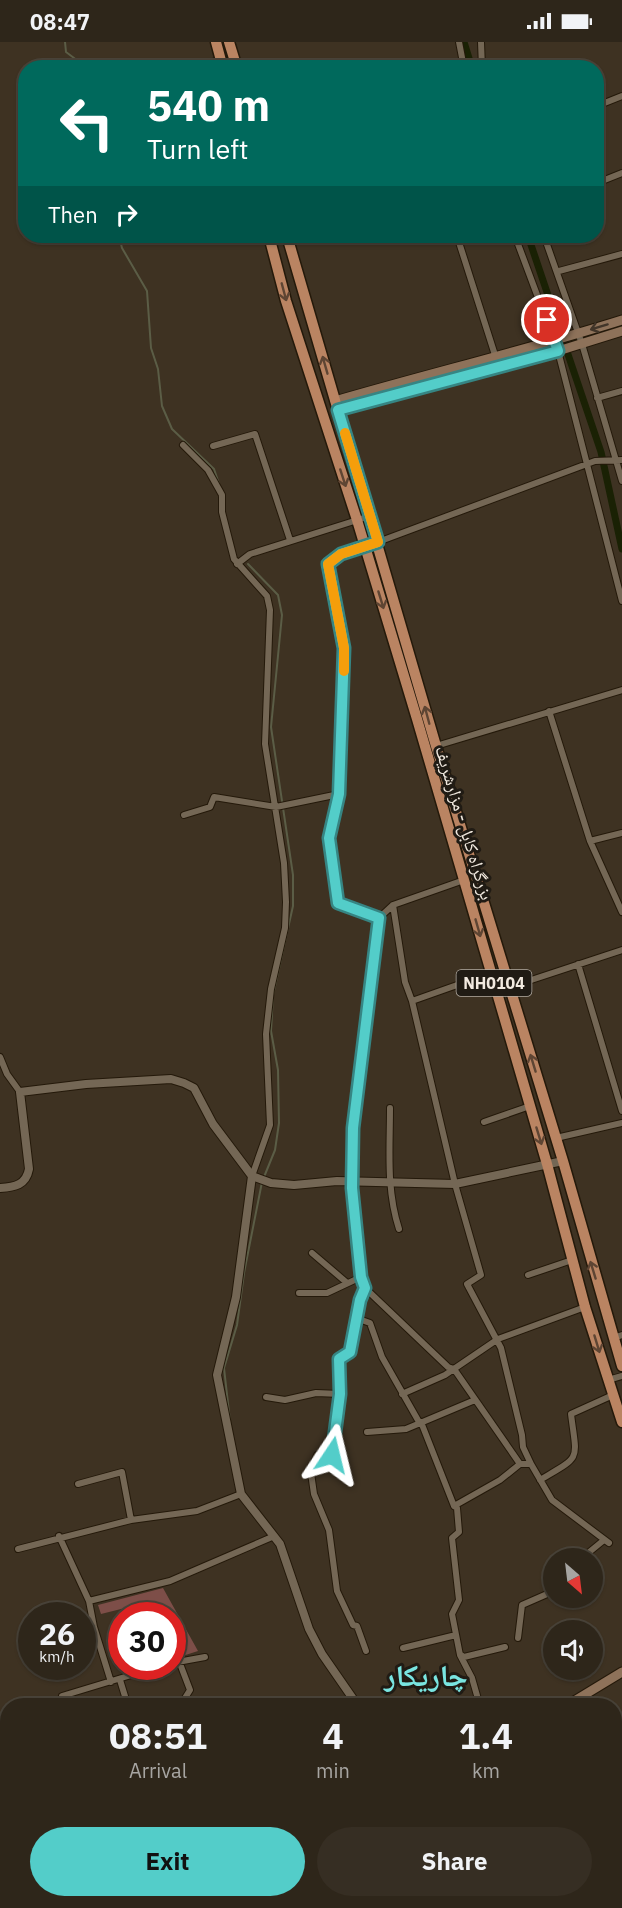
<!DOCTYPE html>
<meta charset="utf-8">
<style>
body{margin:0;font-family:"IBM Plex Sans","Noto Naskh Arabic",sans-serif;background:#362e23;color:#f1f3f6;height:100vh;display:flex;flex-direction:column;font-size:22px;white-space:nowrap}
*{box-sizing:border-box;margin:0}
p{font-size:20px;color:#a7a5a2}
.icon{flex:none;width:33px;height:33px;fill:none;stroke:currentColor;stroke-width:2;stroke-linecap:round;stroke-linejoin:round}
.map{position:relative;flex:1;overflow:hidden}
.panel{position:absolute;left:0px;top:1656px;width:622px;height:210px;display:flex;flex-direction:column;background:#2e261a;border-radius:24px 24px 0 0;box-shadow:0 2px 4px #0004,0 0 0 2px #494339}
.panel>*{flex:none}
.banner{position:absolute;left:18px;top:18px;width:586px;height:183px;border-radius:24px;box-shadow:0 2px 4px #0004,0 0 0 2px #494339;background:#00695c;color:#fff;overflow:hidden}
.needle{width:39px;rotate:152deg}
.tools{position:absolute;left:543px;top:1506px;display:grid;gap:12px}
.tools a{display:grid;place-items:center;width:60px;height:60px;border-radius:50%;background:#2e261a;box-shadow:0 2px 4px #0004,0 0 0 2px #494339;font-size:30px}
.speed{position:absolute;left:18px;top:1560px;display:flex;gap:12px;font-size:30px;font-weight:700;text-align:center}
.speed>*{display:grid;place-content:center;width:78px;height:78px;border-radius:50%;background:#2e261a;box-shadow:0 2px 4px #0004,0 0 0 2px #494339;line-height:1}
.speed small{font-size:15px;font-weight:400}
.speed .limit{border:9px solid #d22;background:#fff;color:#111}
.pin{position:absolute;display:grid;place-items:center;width:51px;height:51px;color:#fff;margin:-26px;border:3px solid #fff;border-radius:50%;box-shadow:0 2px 6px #0007}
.me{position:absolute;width:66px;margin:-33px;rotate:10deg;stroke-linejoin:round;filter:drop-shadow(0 0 4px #0008)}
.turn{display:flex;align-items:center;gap:21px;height:126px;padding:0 30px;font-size:27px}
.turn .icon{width:78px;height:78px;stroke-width:2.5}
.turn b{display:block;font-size:42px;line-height:51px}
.then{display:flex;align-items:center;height:57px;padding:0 30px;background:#0003;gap:12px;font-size:22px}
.eta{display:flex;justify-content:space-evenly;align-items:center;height:102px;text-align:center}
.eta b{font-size:36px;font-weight:700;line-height:42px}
.button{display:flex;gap:12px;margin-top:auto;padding:12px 30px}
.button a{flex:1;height:69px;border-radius:36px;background:#53cdc9;color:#111;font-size:24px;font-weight:700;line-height:69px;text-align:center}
.button a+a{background:#362e23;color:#f1f3f6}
.status{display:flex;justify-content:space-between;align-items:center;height:42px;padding:0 30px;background:#2e261a;direction:ltr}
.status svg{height:16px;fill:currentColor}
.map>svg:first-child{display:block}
.green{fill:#7d4e48}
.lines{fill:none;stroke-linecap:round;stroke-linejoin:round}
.stream{stroke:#5b5d46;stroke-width:2}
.canal{stroke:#1a2104;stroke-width:7}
.minor-casing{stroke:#24190a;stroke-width:8}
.tertiary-casing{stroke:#24190a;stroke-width:10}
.secondary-casing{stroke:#24190a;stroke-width:11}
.trunk-casing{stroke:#24190a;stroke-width:13}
.minor{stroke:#746755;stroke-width:6}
.tertiary{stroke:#746755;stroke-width:8}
.secondary{stroke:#8e725a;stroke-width:9}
.trunk{stroke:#ba8462;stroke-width:10}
.oneway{stroke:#5e4533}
.oneway2{stroke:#413529}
.route-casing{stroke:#368583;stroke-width:15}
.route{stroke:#53cdc9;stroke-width:10}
.slow{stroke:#f59e0b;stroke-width:10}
.labels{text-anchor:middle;stroke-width:6;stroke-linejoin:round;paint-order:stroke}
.shield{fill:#201b14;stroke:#b3aca3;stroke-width:1.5}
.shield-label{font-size:16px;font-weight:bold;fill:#f2eae0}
.street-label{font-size:18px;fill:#f2eae0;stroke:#201b14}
.town-label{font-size:30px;font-weight:bold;fill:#79e5e1;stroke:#201b14}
</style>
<div class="status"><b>08:47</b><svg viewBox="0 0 49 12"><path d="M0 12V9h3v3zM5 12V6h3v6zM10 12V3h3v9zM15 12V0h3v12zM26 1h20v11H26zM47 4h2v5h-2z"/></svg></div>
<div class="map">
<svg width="622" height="1866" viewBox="0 0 622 1866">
<rect width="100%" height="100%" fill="#3e3222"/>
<path class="green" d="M 163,1546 L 198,1609 L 173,1617 L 172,1574 L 134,1573 L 129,1565 L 101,1572 L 98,1563 Z"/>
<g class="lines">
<path class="stream" d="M 65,0 L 66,10 L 78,19 L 81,26
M 119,194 L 122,206 L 147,249 L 151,306 L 158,327 L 162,364 L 172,387 L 214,427 L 219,442
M 248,522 L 278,553 L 282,573 L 271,685 L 293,833 L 293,864 L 273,953 L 271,989 L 278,1028 L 279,1081 L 275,1108 L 264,1135
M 230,1379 L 224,1326 L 237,1283 L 244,1231 L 262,1140
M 474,1858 L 478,1866"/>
<path class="canal" d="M 464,0 L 472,26
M 528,194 L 601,410 L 622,507"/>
<g class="minor-casing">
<path id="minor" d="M 459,0 L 464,26
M 481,0 L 482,26
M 189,26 L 221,18
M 597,64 L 622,54
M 597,141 L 622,131
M 457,194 L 495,313
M 515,194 L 558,309 L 622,559
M 544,194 L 582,302 L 622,439
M 559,229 L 622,212
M 597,356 L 622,349
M 183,403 L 208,428 L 222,453 L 222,470 L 234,517 L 267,554 L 270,568 L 265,702 L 284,821 L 286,860 L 285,886 L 271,947 L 266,992 L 270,1083 L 252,1134
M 213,404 L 255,392 L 290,498
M 237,522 L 250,512 L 370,474
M 549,669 L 590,799 L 622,870
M 436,704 L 622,648
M 339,752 L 329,796 L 337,861 L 379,876
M 184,773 L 210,765 L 214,755 L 276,765 L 339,752 L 344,606 L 328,522 C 343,510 359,503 378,500 L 595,419 L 622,418
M 590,799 L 622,791
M 464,838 L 393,863 L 379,876 L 353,1086 L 352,1146 L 361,1235 L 365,1246 L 448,1325 L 454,1327 L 520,1422 L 531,1422 L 552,1458 L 609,1501
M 393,863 L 405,940 L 412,959 L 455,1142 L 481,1233 L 467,1242 L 501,1306 L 522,1393 L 523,1405 L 531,1422
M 578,922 L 622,1069
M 510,945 L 622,908
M 412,959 L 491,931
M 0,1015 L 7,1032 L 20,1050
M 390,1066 C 390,1107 386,1147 399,1187
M 484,1080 L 530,1064
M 556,1096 L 622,1081
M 312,1211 L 346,1240
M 528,1233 L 572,1218
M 365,1246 L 359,1258 L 349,1310 L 339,1318 L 340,1352 L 332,1413 L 317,1413 L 311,1431 L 314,1452 L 329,1488 L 337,1549 L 353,1583 L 357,1584 L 366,1609
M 299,1251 L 327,1251 L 361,1235
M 356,1276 L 370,1281 L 382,1315 L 419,1380
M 613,1296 L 622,1293
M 608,1338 L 622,1334
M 402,1352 L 445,1333 L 498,1297 L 585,1265
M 266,1355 L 285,1358 L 316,1351 L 340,1352
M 421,1380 L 454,1464 L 457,1466 L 459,1490 L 452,1496 L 459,1558 L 452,1572 L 460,1613 L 472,1636 L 480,1664
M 367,1390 L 406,1387 L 475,1358
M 540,1438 C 582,1413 577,1420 571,1372 L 613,1353
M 78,1442 L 122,1430 L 131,1478
M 454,1464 L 500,1438 L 520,1422
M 59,1494 L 89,1559 L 170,1539 L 272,1495
M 18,1507 L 131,1478 L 197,1469 L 241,1452
M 582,1516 L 604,1498
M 89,1559 L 94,1585 L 111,1640
M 518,1596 L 522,1563 L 554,1549
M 403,1606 L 456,1593
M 461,1613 L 464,1615 L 505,1605
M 179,1619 L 190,1648 L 180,1664
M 172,1621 L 205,1615
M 120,1638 L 128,1664
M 62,1654 L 161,1624
M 615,1738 L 622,1738
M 50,1858 L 53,1866
M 546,1858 L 548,1866"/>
</g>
<g class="tertiary-casing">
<path id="tertiary" d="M 252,1134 L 271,1141 L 294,1143 L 337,1139 L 455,1142 L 563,1119
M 0,1146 C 15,1145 26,1143 29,1127 L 20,1050 L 86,1042 L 171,1037 L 184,1041 L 194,1046 L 213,1082 L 252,1134 L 236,1255 L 217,1333 L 241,1452 L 280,1502 L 309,1587 L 322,1612 L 358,1664
M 469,1858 L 473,1866"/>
</g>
<g class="secondary-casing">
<path id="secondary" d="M 335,359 C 431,331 527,308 622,278
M 338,368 L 558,309 L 622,289
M 566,1664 L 622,1630
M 74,1866 L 93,1858"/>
</g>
<g class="trunk-casing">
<path id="trunk" d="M 216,0 L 223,26
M 229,0 L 237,26
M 269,194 L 286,259 L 357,478 L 417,677 L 547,1122 L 585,1265 L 622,1380
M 287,194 L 436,704 L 563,1119 L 622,1324"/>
</g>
<use href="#minor" class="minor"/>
<use href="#tertiary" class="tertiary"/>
<use href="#secondary" class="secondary"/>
<use href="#trunk" class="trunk"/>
</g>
<defs><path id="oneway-shaft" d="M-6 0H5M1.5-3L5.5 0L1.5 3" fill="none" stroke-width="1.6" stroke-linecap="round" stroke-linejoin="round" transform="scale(1.5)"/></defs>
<g class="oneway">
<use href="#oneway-shaft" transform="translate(284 250) rotate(75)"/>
<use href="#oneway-shaft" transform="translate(325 323) rotate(-106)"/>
<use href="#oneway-shaft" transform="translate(343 436) rotate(72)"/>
<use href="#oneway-shaft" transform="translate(381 558) rotate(73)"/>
<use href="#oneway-shaft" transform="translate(427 673) rotate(-105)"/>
<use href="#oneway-shaft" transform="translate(478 886) rotate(74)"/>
<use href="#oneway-shaft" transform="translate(533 1021) rotate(-107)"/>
<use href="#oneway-shaft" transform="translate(539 1094) rotate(73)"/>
<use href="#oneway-shaft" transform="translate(593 1228) rotate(-107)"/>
<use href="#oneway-shaft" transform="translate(597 1302) rotate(73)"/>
</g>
<use class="oneway2" href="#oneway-shaft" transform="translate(599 285) rotate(163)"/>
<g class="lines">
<g class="route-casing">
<path id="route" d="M 332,1413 L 340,1352 L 339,1317 L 350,1310 L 360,1258 L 365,1246 L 361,1235 L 352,1146 L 353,1086 L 379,876 L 338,861 L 329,796 L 339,752 L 344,606 L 328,522 L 341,512 L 378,500 L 338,368 L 558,309 L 547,278"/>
</g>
<use href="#route" class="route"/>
<path class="slow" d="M 344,629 L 344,606 L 328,522 L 341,512 L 378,500 L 345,391"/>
</g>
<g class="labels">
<rect class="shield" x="456.5" y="928" width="75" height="26" rx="4.5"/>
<g class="shield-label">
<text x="494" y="947">NH0104</text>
</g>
<g class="street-label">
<text transform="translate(464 781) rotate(73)" y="6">بزرگراه کابل - مزارشریف</text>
</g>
<g class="town-label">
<text x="426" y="1644">چاریکار</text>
</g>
</g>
</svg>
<div class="tools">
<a><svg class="needle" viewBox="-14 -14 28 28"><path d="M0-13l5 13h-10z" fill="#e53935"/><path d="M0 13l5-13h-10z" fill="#a7a5a2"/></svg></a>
<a><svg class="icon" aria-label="sound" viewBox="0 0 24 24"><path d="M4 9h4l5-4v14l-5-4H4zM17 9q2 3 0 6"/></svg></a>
</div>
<div class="speed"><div>26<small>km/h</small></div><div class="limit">30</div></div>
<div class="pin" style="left:547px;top:278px;background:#d93025"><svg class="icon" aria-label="arrive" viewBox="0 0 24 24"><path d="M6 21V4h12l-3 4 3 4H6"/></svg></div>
<svg class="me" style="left:332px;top:1413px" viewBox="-20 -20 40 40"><path d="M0-17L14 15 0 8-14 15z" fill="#53cdc9" stroke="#fff" stroke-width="4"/></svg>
<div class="banner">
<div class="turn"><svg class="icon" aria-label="left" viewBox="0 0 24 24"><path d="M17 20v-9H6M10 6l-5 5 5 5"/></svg><div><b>540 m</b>Turn left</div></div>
<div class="then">Then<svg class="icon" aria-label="right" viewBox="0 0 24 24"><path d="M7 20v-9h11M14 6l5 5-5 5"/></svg></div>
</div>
<section class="panel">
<div class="eta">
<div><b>08:51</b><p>Arrival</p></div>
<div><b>4</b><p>min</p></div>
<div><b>1.4</b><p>km</p></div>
</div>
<div class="button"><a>Exit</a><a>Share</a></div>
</section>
</div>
